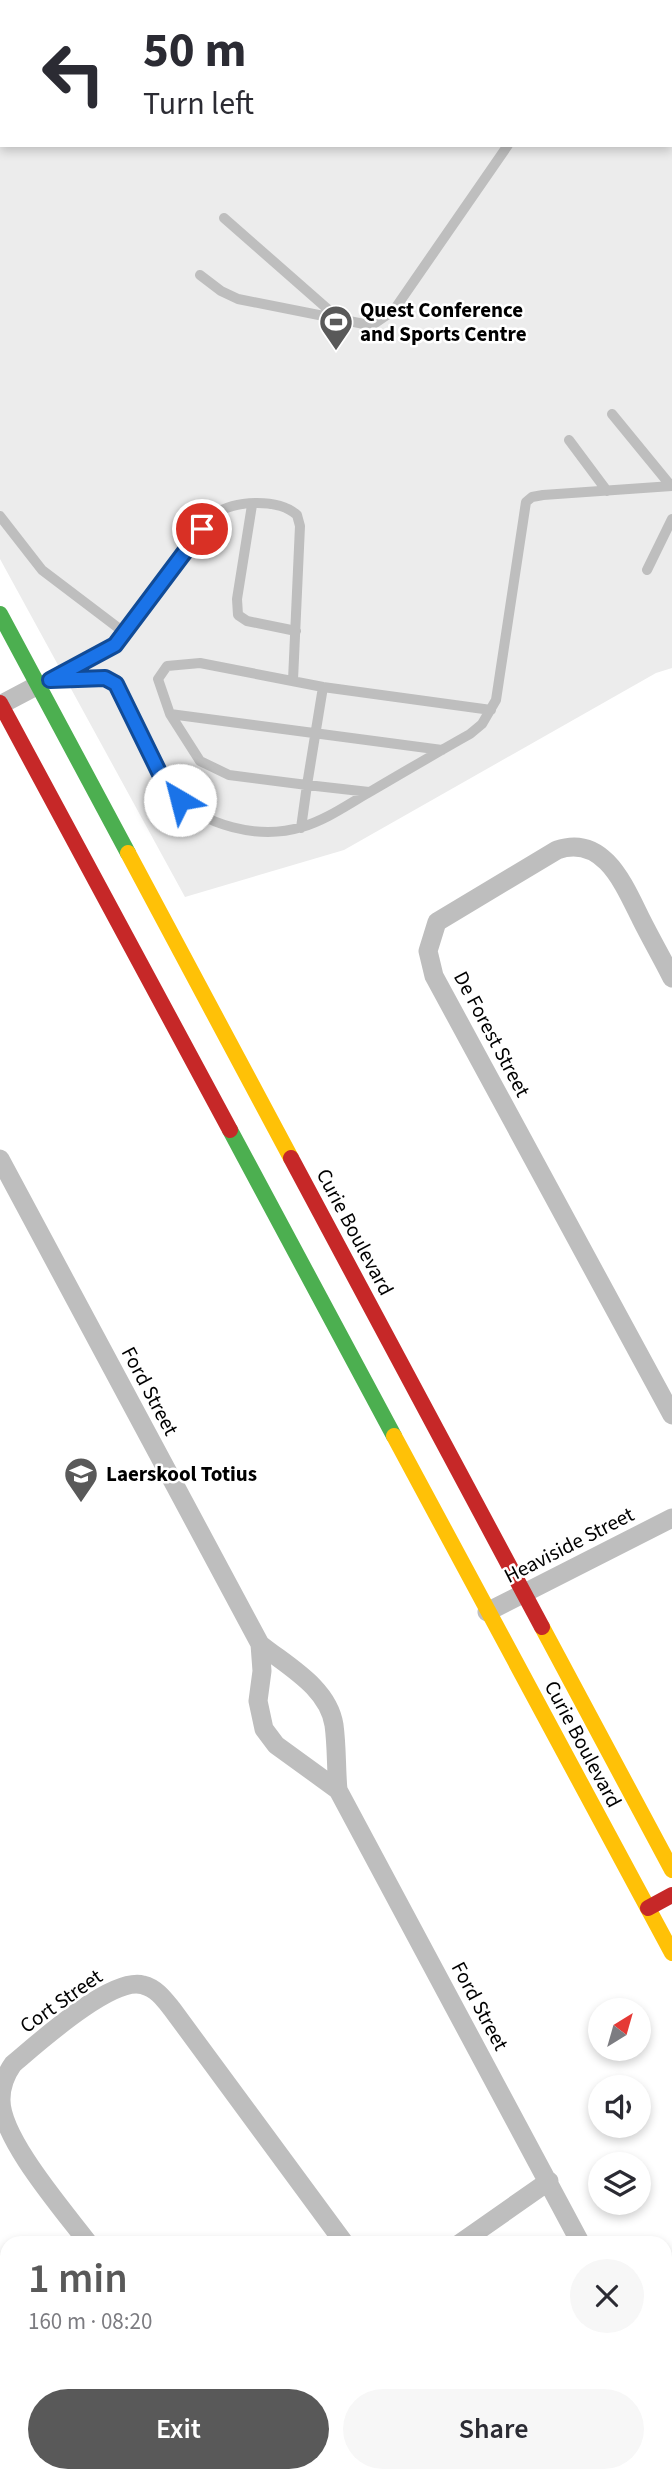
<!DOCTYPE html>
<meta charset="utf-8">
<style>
body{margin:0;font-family:"Source Sans 3",sans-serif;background:#f7f7f7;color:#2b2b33;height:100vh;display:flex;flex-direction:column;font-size:26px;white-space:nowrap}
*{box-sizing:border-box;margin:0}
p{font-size:23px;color:#7c7c81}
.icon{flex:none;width:38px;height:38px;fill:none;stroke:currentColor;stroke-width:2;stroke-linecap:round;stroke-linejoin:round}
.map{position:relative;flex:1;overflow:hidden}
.side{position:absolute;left:0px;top:2236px;width:672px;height:247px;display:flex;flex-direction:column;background:#fff;border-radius:21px 21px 0 0;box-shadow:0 4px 10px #0003}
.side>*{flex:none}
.guide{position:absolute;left:0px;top:0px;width:672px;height:147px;box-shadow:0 4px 10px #0003;background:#fff;color:#2b2b33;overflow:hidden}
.needle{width:46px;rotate:37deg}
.tools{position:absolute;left:588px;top:1998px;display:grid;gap:14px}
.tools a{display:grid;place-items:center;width:63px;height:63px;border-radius:50%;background:#fff;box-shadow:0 4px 10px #0003;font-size:35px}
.pin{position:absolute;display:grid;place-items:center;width:60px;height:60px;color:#fff;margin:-30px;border:4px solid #fff;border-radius:50%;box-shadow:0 2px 7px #0007}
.me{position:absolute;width:77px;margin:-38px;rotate:323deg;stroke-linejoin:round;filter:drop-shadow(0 0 5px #0008)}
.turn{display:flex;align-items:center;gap:24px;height:147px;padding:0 28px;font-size:32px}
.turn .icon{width:91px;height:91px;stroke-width:2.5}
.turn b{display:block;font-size:49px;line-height:60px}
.round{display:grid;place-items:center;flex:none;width:74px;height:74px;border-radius:37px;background:#f7f7f7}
.overview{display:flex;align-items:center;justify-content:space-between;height:119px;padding:0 28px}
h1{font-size:42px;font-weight:600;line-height:52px;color:#595959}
.primary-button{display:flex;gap:14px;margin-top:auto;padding:14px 28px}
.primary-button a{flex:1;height:80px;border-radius:42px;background:#595959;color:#fff;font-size:28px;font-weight:600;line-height:80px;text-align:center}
.primary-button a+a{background:#f7f7f7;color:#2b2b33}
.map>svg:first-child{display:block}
.green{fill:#ececec;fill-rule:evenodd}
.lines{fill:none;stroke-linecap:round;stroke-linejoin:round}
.lane{stroke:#bebebe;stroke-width:10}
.street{stroke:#bebebe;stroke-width:19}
.fast{stroke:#4caf50;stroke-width:16}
.slow{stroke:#ffc107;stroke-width:16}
.jam{stroke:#c62828;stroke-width:16}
.route-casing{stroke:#114b97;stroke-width:18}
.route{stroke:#1a73e8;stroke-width:12}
.labels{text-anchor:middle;stroke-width:5;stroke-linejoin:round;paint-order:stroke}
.poi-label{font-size:21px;font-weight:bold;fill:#000;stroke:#fff;text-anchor:start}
.street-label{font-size:21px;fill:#000;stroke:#fff}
</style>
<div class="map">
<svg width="672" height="2482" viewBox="0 0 672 2482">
<rect width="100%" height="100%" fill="#fff"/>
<path class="green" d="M 0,0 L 672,0 L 672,668 L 656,673 L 344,850 L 185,897 L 0,559 ZM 2,2 L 670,2 L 670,145 L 2,145 Z"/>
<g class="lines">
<path class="lane" d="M 639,2 L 642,0
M 224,218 L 339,319
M 200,275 L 221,291 L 238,299 L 364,324 L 375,323 L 394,310 L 508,145
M 612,414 L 671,486
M 569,440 L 607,491
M 252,505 L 237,599 L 238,615 L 247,621 L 296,631
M 0,516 L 42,570 L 125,633
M 647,570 L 672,519
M 52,679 L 115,645 L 214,515 C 233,500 278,498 297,515 L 300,526 L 293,680
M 50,680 L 105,678 L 116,684 C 137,718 147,763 173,793 C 203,826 259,840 302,827 C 326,820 347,805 368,793 C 402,773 436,753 470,734 L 482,724 L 496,700 L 526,502 L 532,497 L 543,495 L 672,486
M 323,687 L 307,785 L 229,775 L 200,761 L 170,714 L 158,679 L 167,666 L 200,663 L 323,687 L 491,710
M 170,714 L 442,750
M 301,828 L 307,785 L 369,792"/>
<path class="street" d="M 0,705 L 38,685
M 672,978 C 662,958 651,939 641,919 C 624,885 604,834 557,850 L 437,922 L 428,951 L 434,976 L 672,1415
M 0,1159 L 260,1644 L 262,1671 L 258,1701 L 264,1729 L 276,1745 L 338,1790 L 581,2244
M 487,1612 L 672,1518
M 260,1644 C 287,1666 328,1687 334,1725 C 337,1747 336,1769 338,1790
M 89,2244 C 65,2212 0,2138 1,2099 C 1,2087 6,2074 13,2064 C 38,2043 112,1976 143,1985 C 156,1988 164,1999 172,2009 L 345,2244
M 459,2244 L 549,2181
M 665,2404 L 672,2416
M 123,2482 L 131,2476
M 458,2482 L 461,2476"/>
<path class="fast" d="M 0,614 L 128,853
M 230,1130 L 394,1436"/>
<path class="slow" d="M 128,853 L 291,1158
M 394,1436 L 672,1953
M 542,1627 L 672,1870"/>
<path class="jam" d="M 0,703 L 230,1130
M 291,1158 L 542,1627
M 648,1908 L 672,1895"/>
</g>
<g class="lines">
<g class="route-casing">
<path id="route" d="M 180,800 L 160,774 L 116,684 L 105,678 L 50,680 L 115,645 L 202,529"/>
</g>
<use href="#route" class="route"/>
</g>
<defs>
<g id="stadium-pin" transform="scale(1.75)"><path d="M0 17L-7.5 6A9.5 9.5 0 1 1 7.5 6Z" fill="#595959" stroke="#fff"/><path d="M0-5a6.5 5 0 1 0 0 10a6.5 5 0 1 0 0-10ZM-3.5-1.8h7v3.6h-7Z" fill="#fff"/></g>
<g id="school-pin" transform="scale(1.75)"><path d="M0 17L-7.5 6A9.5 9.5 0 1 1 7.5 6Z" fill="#595959" stroke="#fff"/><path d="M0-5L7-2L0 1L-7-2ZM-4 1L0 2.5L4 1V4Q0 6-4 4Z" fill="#fff"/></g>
</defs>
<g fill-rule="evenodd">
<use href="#stadium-pin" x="336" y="322"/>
<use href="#school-pin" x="81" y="1474"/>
</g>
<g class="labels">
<g class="poi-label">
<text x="360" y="317">Quest Conference<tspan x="360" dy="24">and Sports Centre</tspan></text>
<text x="106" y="1481">Laerskool Totius</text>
</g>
<g class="street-label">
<text transform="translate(492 1034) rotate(62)" y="7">De Forest Street</text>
<text transform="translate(355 1232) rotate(62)" y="7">Curie Boulevard</text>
<text transform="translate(150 1391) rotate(62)" y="7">Ford Street</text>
<text transform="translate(569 1545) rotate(-27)" y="7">Heaviside Street</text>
<text transform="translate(583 1744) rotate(62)" y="7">Curie Boulevard</text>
<text transform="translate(61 2001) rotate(-35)" y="7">Cort Street</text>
<text transform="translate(480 2006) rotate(62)" y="7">Ford Street</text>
</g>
</g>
</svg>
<div class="tools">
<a><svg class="needle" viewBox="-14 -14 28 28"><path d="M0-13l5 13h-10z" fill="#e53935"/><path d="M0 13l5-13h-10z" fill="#7c7c81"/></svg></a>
<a><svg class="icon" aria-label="sound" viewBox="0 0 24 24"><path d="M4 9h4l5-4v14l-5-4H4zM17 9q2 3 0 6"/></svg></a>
<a><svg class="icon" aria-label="layers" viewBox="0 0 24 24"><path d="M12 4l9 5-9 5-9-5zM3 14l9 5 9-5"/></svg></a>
</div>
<div class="pin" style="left:202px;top:529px;background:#d93025"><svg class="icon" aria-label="arrive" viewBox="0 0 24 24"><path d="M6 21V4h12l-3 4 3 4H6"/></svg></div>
<svg class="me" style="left:180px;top:800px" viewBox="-20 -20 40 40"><circle r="19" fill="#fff"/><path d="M0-13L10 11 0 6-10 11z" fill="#1a73e8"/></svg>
<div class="guide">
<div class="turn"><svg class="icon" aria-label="left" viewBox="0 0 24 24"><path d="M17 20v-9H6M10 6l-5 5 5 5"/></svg><div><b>50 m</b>Turn left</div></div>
</div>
<section class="side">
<div class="overview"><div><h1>1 min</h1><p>160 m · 08:20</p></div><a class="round"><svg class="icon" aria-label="close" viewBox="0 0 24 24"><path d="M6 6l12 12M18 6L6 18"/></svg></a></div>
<div class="primary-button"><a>Exit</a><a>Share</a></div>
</section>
</div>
